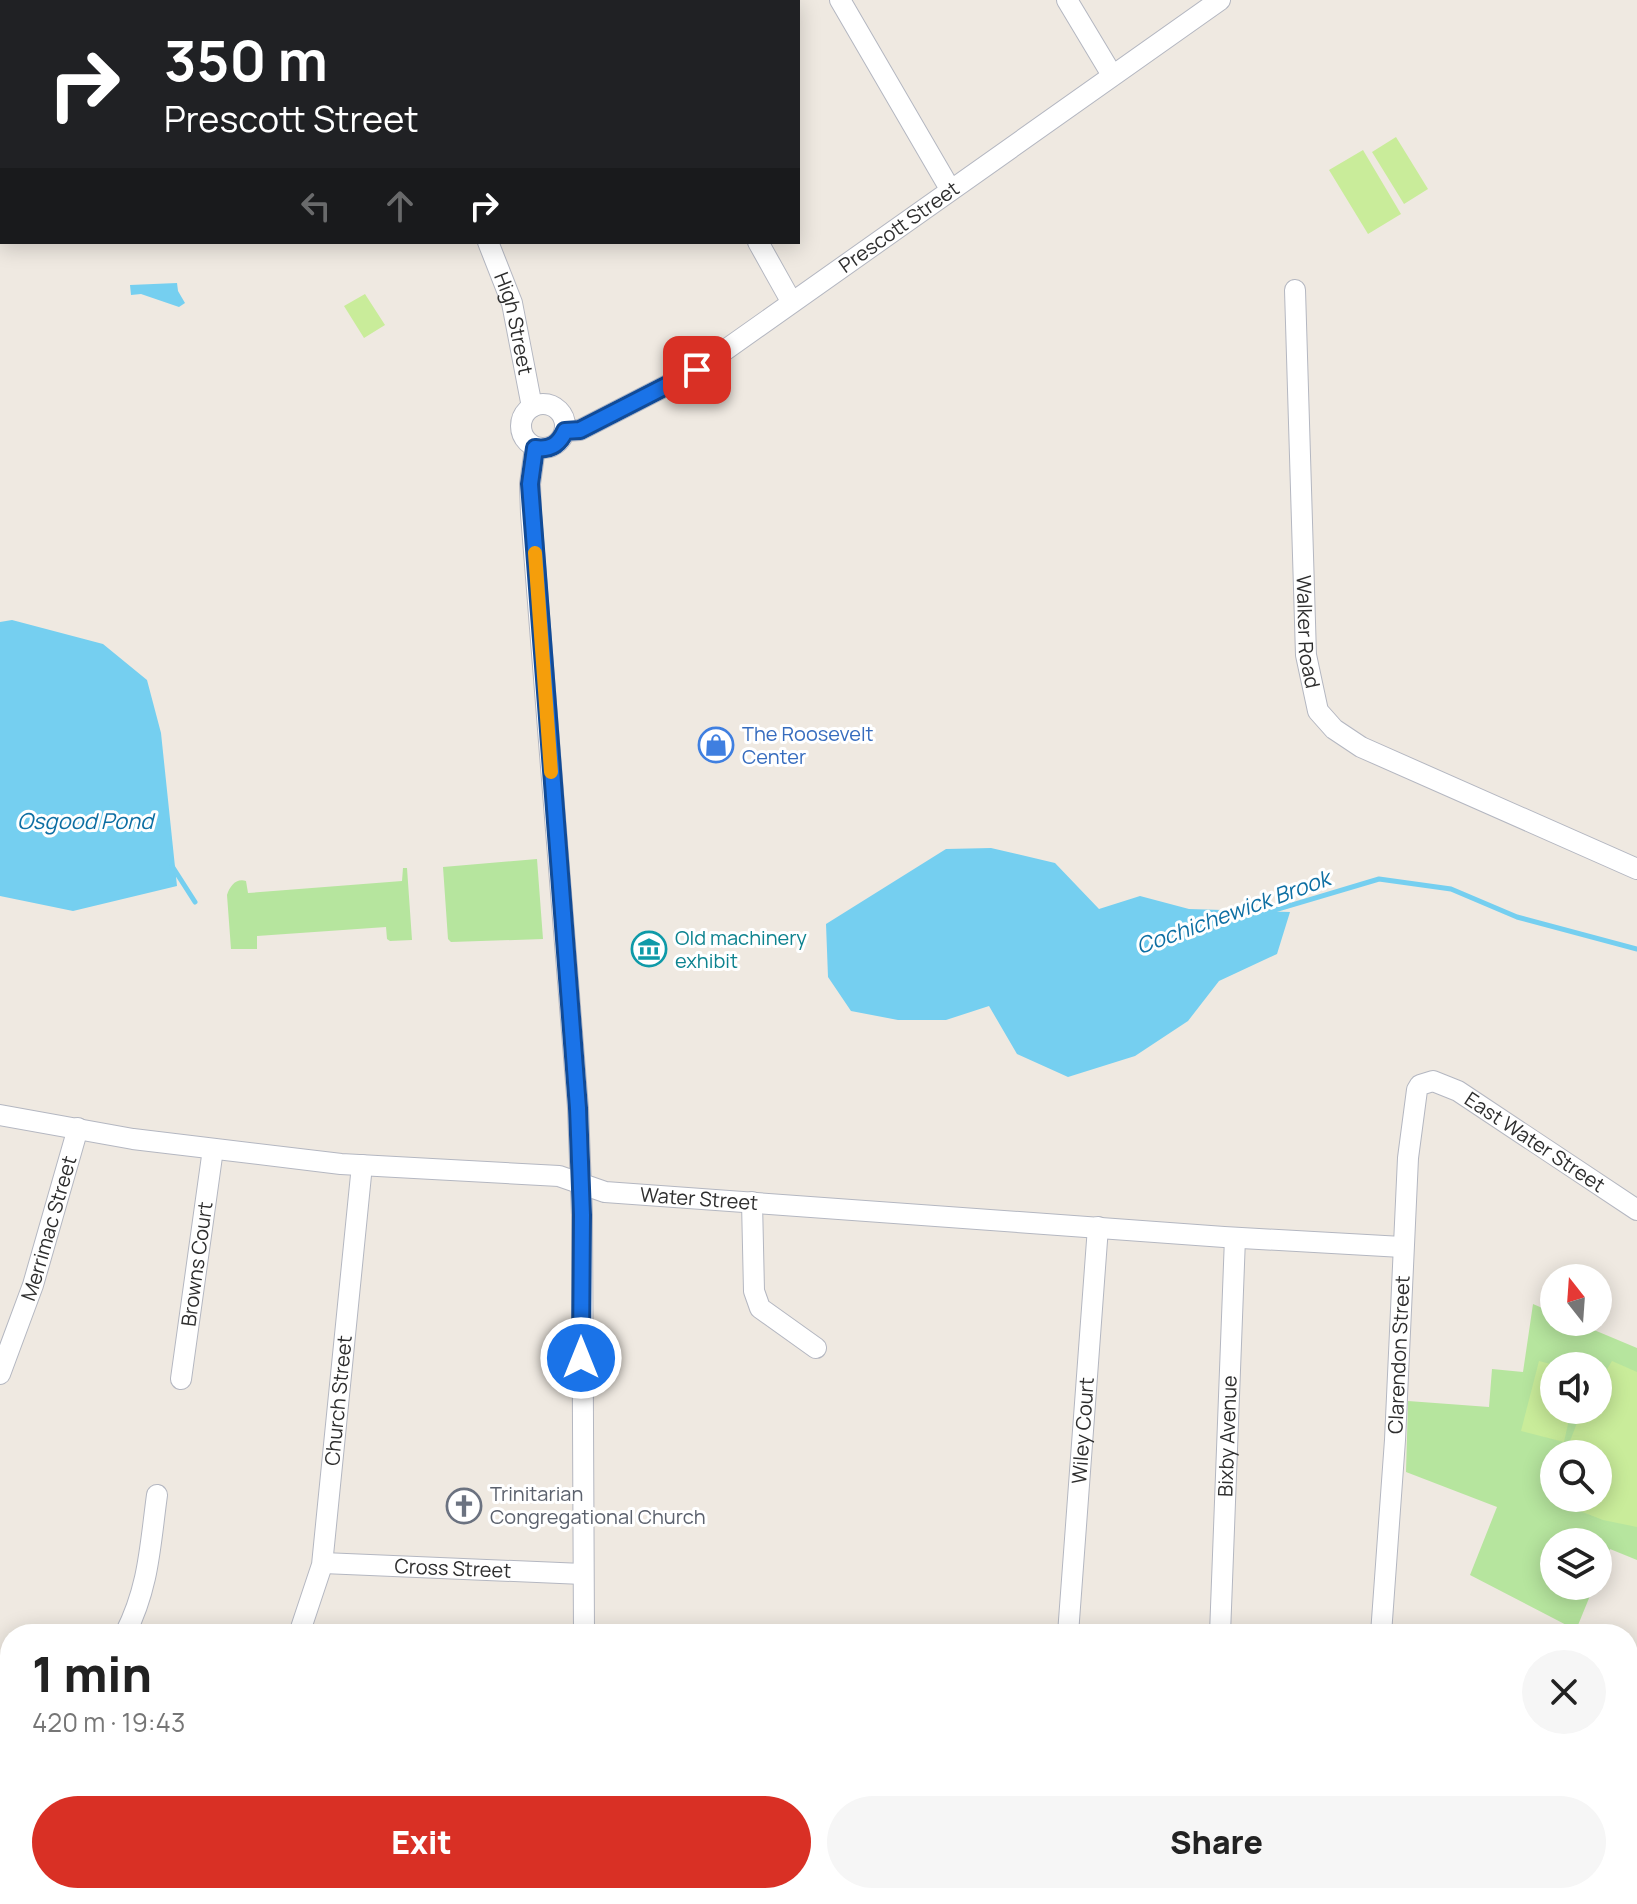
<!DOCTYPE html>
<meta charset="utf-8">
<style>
body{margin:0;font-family:Manrope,sans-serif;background:#f6f6f6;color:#222;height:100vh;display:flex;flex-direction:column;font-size:30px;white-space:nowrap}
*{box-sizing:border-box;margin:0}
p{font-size:26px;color:#767676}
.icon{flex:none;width:44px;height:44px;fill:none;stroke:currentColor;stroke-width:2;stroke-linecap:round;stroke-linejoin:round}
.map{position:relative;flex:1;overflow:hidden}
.details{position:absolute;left:0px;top:1624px;width:1638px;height:280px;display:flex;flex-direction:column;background:#fff;border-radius:32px 32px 0 0;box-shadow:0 4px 20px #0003}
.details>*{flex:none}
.hud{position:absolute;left:0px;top:0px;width:800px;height:244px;box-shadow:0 4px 20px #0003;background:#202124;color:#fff;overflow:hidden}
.needle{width:52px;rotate:343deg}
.fabs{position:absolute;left:1540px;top:1264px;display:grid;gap:16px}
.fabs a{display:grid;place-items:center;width:72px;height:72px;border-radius:50%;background:#fff;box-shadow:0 4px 20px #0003;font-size:40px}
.pin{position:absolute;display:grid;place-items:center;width:68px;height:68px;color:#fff;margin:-34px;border-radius:16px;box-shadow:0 4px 12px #0006}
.me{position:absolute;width:88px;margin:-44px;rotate:0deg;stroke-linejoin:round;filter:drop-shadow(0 0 6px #0008)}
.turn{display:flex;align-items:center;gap:28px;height:168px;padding:0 32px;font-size:36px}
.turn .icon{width:104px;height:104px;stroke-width:2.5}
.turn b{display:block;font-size:56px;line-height:68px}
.lanes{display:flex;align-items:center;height:76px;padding:0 32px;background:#0003;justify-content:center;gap:40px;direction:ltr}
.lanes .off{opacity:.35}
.round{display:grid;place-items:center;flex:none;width:84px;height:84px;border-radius:42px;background:#f6f6f6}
.overview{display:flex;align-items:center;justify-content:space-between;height:136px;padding:0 32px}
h1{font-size:48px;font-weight:800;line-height:60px}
.cta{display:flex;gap:16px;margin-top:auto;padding:16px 32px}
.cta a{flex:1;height:92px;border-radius:48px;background:#d93025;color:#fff;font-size:32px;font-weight:800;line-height:92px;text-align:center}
.cta a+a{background:#f6f6f6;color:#222}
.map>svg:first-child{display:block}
.green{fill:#b6e59e;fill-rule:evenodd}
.pitch{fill:#c9ec9a}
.water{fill:#75cff0}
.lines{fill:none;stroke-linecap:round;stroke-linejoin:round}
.stream{stroke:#75cff0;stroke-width:5}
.minor-casing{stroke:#b4b7c1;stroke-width:22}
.major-casing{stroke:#c9c9c9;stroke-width:26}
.minor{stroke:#fff;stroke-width:20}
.major{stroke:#f2d163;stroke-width:24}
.route-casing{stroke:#114b97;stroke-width:20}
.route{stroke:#1a73e8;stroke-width:14}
.slow{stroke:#f59e0b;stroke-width:14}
.labels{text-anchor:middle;stroke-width:6;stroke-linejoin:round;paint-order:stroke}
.street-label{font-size:20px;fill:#2e2e2e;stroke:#fff}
.shop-label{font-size:20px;fill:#366cbe;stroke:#fff;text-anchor:start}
.culture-label{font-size:20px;fill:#0d838f;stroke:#fff;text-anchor:start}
.worship-label{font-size:20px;fill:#5b616d;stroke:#fff;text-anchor:start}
.water-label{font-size:22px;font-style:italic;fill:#0d6fa3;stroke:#fff}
</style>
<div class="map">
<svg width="1637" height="1904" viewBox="0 0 1637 1904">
<rect width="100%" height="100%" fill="#efe9e1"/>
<path class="green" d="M 537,859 L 543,939 L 451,942 L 448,939 L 443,867 Z
M 403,868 L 407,868 L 412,940 L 390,941 L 387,939 L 386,927 L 257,936 L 257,949 L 231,949 L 227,895 C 230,886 236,878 246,881 L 248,893 L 402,881 Z
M 1533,1304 L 1554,1313 L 1554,1322 L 1575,1322 L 1637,1348 L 1637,1560 L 1610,1549 L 1598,1577 L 1598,1542 L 1554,1542 L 1554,1586 L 1594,1586 L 1576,1630 L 1470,1575 L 1497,1507 L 1406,1472 L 1408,1401 L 1489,1407 L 1492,1369 L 1523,1372 ZM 1554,1366 L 1598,1366 L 1598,1410 L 1554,1410 ZM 1554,1454 L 1598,1454 L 1598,1498 L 1554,1498 Z"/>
<path class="pitch" d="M 1396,137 L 1428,189 L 1404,204 L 1372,152 Z
M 1363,150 L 1401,214 L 1368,234 L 1329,170 Z
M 365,294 L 385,325 L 364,338 L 344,306 Z
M 1539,1361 L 1558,1366 L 1554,1366 L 1554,1410 L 1571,1410 L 1564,1442 L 1521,1431 Z
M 1612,1361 L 1637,1372 L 1637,1527 L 1603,1520 L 1557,1502 L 1556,1498 L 1598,1498 L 1598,1454 L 1565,1454 L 1582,1410 L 1598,1410 L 1598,1384 Z"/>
<path class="water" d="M 177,283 L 178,291 L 185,303 L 179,307 L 141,294 L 131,295 L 130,285 Z
M 12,620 L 103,644 L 147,680 L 161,733 L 177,886 L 73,911 L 0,896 L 0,622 Z
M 991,848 L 1055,863 L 1099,909 L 1140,896 L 1189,909 L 1290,912 L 1277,954 L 1219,981 L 1188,1021 L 1135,1056 L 1068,1077 L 1017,1054 L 989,1006 L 946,1020 L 898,1020 L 851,1011 L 828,977 L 826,924 L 946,849 Z"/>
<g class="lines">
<path class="stream" d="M 172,866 L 195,902
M 1265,913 L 1379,879 L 1451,889 L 1517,917 L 1637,949"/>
<g class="minor-casing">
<g id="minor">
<path d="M 346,0 L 348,2"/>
<path d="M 617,0 L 618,2"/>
<path d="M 840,0 L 950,189"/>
<path d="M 1067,0 L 1112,75"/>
<path id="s1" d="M 488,242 L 512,303 L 532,407"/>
<path d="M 758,242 L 791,301"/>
<path id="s2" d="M 1295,290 L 1306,655 L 1318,711 L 1334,729 L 1361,747 L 1637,869"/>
<circle cx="543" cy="426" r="22"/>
<path id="s3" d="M 565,431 L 580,430 L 697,370 L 1220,0"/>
<path d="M 535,448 L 530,484 L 531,514 L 578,1108 L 582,1215 L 584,1634"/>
<path id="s4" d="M 0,1115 L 133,1139 L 341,1164 L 559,1176 L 605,1192 L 1224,1237 L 1402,1247"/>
<path d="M 752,1202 L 754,1291 L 760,1308 L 816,1348"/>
<path id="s5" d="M 0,1374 L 33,1285 L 78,1128"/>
<path id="s6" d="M 181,1379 L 213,1149"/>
<path id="s7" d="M 323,1563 L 583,1574"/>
<path d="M 125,1634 C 149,1587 150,1546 157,1495"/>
<path id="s8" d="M 299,1634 L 322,1565 L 362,1165"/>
<path id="s9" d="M 1068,1634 L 1098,1227"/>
<path id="s10" d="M 1220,1634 L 1235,1238"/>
<path id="s11" d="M 1381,1634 L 1395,1440 L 1408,1158 L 1417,1090 L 1420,1085 L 1433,1081 L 1458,1091 L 1637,1210"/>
<path d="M 1628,1818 L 1637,1824"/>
<path d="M 1023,1894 L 1176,1904"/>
<path d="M 576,1898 L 643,1904"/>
<path d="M 869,1904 L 956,1894"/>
</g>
</g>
<g class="major-casing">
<path id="major" d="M 0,1690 L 10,1700
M 225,1894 L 237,1904"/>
</g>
<use href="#minor" class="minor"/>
<use href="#major" class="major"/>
</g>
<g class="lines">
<g class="route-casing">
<path id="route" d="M 581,1358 L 582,1215 L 578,1108 L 530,484 L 535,448 C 550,450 559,445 565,431 L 580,430 L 697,370"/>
</g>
<use href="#route" class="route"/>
<path class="slow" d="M 535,553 L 551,772"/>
</g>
<defs>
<g id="shop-ring" transform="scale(1.8)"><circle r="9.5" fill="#fff" stroke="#3f7fe0" stroke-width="1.5"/><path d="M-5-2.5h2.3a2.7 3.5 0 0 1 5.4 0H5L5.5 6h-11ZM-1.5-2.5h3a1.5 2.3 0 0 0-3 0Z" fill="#3f7fe0"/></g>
<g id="museum-ring" transform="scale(1.8)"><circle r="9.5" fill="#fff" stroke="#0f9aa8" stroke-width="1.5"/><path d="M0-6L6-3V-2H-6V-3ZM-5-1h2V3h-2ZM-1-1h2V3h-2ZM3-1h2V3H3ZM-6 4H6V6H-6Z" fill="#0f9aa8"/></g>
<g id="church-ring" transform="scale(1.8)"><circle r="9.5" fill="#fff" stroke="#6b7280" stroke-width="1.5"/><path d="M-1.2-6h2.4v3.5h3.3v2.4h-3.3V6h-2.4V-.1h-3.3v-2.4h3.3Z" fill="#6b7280"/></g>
</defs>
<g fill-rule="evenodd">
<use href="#shop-ring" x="716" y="745"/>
<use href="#museum-ring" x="649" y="949"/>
<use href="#church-ring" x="464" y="1506"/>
</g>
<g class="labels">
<g class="street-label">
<text dy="7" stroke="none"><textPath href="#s3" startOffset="394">Prescott Street</textPath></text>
<text dy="7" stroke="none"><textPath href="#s1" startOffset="86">High Street</textPath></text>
<text dy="7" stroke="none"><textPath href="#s2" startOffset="342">Walker Road</textPath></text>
<text dy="7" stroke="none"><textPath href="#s11" startOffset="684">East Water Street</textPath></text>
<text dy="7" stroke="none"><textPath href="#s4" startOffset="706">Water Street</textPath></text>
<text dy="7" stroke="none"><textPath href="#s5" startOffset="154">Merrimac Street</textPath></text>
<text dy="7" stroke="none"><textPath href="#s6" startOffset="116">Browns Court</textPath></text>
<text dy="7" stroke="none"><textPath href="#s11" startOffset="280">Clarendon Street</textPath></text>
<text dy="7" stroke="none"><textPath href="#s8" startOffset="238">Church Street</textPath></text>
<text dy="7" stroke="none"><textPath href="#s9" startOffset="204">Wiley Court</textPath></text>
<text dy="7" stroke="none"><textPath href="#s10" startOffset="198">Bixby Avenue</textPath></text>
<text dy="7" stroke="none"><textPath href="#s7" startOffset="130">Cross Street</textPath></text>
</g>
<g class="shop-label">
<text x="742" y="741">The Roosevelt<tspan x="742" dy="23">Center</tspan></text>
</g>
<g class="culture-label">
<text x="675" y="945">Old machinery<tspan x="675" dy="23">exhibit</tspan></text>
</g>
<g class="worship-label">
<text x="490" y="1501">Trinitarian<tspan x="490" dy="23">Congregational Church</tspan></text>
</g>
<g class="water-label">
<text x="85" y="829">Osgood Pond</text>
<text transform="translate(1233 912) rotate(-20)" y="8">Cochichewick Brook</text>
</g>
</g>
</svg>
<div class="fabs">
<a><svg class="needle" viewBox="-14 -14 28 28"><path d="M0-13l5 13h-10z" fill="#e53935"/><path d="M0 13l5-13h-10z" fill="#767676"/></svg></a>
<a><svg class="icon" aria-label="sound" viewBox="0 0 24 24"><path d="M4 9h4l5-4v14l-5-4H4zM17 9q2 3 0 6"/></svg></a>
<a><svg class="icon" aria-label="search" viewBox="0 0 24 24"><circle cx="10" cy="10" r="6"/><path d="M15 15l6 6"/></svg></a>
<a><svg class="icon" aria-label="layers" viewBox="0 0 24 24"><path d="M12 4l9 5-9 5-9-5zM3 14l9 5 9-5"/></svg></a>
</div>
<div class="pin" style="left:697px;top:370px;background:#d93025"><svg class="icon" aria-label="arrive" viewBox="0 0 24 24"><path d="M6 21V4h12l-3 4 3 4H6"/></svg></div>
<svg class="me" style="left:581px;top:1358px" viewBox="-20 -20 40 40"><circle r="17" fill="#1a73e8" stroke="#fff" stroke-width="3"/><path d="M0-11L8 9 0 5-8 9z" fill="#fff"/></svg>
<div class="hud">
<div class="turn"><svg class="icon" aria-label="right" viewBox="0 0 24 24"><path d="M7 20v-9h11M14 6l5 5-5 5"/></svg><div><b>350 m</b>Prescott Street</div></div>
<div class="lanes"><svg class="icon off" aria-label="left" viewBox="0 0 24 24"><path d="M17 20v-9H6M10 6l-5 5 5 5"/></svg><svg class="icon off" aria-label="ahead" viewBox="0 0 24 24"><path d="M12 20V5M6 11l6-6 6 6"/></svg><svg class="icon" aria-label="right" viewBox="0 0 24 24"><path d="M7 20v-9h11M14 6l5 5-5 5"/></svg></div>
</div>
<section class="details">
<div class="overview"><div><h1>1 min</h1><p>420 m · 19:43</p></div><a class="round"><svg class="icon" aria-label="close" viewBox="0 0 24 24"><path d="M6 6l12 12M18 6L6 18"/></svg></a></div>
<div class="cta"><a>Exit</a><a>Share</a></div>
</section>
</div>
